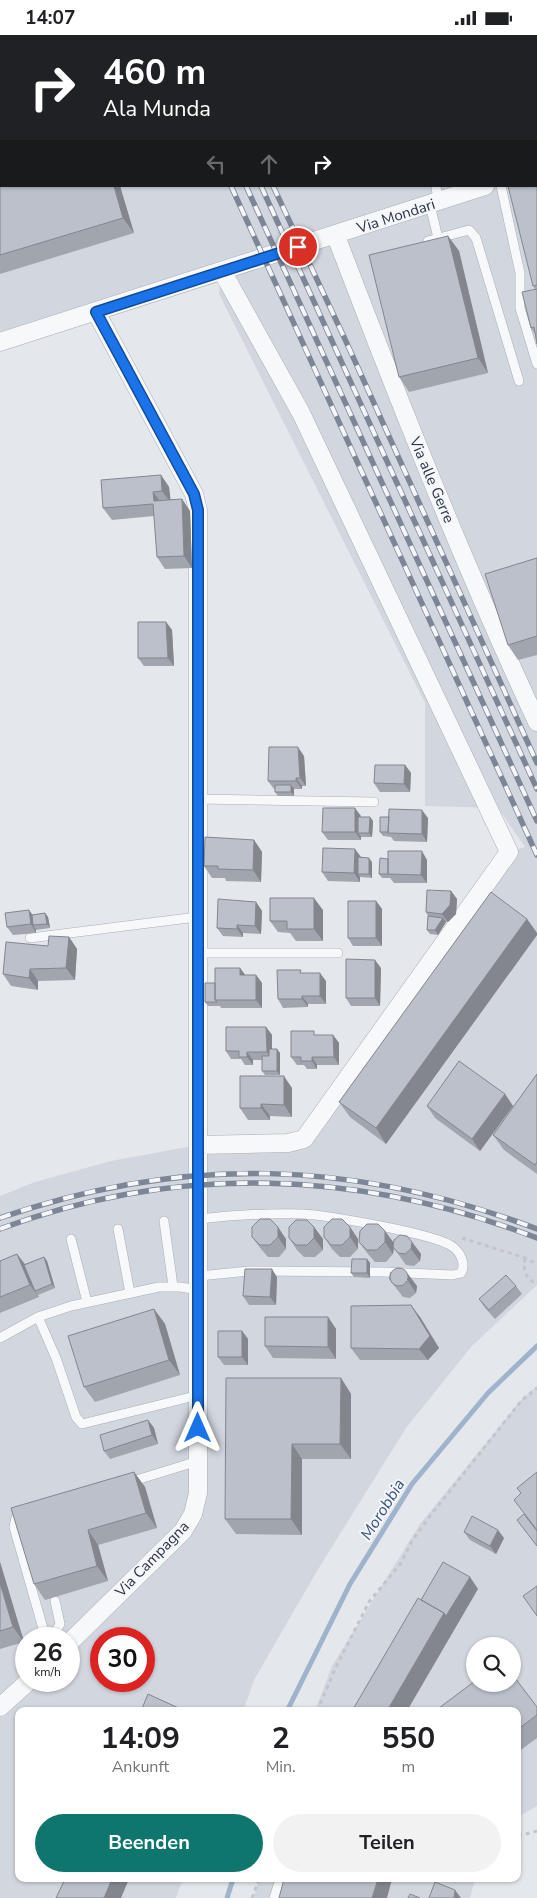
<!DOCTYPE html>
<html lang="de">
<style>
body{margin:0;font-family:"Nunito Sans",sans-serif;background:#f2f2f2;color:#202124;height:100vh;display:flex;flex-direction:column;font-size:19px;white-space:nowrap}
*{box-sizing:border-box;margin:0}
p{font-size:16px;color:#757577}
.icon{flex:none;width:28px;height:28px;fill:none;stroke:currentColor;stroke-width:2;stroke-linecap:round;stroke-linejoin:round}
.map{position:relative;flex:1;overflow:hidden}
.panel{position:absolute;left:15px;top:1672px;width:506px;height:175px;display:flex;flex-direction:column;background:#fff;border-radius:10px;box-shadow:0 1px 4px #0004}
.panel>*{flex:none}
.hud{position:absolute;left:0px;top:0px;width:538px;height:152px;box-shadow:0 1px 4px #0004;background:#202124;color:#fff;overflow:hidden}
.controls{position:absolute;left:466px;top:1602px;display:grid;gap:10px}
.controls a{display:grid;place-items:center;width:55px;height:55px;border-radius:50%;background:#fff;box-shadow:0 1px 4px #0004;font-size:25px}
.speed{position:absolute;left:15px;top:1592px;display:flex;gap:10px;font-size:25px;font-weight:700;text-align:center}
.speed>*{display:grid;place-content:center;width:65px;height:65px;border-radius:50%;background:#fff;box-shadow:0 1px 4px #0004;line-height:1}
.speed small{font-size:12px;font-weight:400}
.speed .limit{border:8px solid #d22;background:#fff;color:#111}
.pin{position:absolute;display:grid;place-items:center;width:42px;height:42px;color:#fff;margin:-21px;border:2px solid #fff;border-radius:50%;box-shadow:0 1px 5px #0007}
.me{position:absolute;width:55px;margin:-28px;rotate:0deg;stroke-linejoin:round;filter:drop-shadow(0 0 4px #0008)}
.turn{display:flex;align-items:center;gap:18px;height:105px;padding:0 20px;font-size:22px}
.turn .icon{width:65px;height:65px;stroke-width:2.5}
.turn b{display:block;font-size:35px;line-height:42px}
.lanes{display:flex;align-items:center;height:48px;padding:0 20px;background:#0003;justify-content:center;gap:25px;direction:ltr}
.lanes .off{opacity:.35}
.eta{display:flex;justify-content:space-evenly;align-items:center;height:85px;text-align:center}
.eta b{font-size:30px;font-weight:700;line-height:35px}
.action{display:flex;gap:10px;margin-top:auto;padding:10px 20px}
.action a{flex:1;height:58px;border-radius:30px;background:#0f766e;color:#fff;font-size:20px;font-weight:700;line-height:58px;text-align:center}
.action a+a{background:#f2f2f2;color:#202124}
.status{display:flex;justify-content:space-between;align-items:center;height:35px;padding:0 25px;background:#fff;direction:ltr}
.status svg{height:14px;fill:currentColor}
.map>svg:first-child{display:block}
.built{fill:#d2d6de;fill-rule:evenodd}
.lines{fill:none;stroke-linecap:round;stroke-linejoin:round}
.stream{stroke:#9fb4cc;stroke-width:5}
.lane-casing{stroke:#a9aeb7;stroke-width:10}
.street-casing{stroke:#a9aeb7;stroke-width:19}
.path{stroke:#c2c5cb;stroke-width:3;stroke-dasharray:4 4;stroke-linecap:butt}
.lane{stroke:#f7f8fa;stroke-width:9}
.street{stroke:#f7f8fa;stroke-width:18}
.rail-casing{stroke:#7d8696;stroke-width:5.5}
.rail{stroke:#f4f6f9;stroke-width:4;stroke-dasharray:11;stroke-linecap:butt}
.wall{fill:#a1a5ae}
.shaded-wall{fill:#83868d}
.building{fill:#bbc0ca;stroke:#83868d}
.route-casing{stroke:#114b97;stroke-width:12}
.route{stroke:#1a73e8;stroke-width:9}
.labels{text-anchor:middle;stroke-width:4;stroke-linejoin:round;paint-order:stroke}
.street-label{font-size:15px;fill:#2b3445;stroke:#f4f6f9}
.water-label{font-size:16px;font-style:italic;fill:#34527a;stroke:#f4f6f9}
</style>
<div class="status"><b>14:07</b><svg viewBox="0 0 49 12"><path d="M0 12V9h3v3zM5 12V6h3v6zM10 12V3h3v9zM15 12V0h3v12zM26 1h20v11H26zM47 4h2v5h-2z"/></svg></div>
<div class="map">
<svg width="537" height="1863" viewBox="0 0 537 1863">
<rect width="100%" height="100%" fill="#e4e7ec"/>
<path class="built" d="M 0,0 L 537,0 L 537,1250 L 471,1312 L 406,1393 L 317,1536 L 254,1645 L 243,1676 L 19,1676 L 19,1844 L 183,1844 L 176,1863 L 0,1863 L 0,1161 L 35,1147 L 111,1126 L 198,1110 L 296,1106 L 509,817 L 525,812 L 498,773 L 425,771 L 425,668 L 219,259 L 222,237 L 0,307 ZM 1,1 L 536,1 L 536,151 L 1,151 ZM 26,1604 L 69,1604 L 69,1646 L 26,1646 ZM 101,1604 L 144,1604 L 144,1646 L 101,1646 Z
M 537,1351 L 537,1771 L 518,1782 L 518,1676 L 315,1676 L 332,1631 L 420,1489 L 520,1366 ZM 475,1611 L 512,1611 L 512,1649 L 475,1649 Z
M 259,1844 L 475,1844 L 470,1863 L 253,1863 Z"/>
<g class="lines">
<path class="stream" d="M 287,1676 L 350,1549 L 412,1449 L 488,1358 L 537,1311
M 227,1863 L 233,1844"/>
<g class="lane-casing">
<path id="lane" d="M 414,0 L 414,1
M 436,151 L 438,167
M 501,151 L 520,238 L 520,273 L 537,329
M 430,170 L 438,203
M 428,206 L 469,195 L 476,203 L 519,346
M 197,764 L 374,767
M 30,903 L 197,882
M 197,918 L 338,918
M 199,1184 C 233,1180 267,1178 302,1179 C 326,1180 437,1199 453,1212 C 461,1218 466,1229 461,1238 L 453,1240 L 384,1237 L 249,1236 L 199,1241
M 164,1186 L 173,1251
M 118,1194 L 130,1258
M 71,1204 L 87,1267
M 38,1282 L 56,1323 L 76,1382 L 82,1389 L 199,1360
M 0,1303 L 38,1282 L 71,1271 L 159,1252 L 180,1252 L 199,1255
M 130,1447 L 198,1426
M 24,1479 L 16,1483 L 14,1492 L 46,1604
M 51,1604 L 60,1589 L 55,1566
M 274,1863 L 280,1844"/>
</g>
<g class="street-casing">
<path id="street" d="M 536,134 L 537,134
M 336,201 C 398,364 463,528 537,687
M 0,307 L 485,151
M 198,1110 L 288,1108 L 304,1104 L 509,817 L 301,378 L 222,236
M 69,1608 L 183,1496 L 193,1479 L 198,1458 L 198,475 L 194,459 L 96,277
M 0,1672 L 29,1646"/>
</g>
<path class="path" d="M 462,1203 L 525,1223 L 537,1229
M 525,1223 C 523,1237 525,1242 537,1250
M 317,1676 L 336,1632 L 369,1567 L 401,1528 L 412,1506 L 430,1481 L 522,1365 L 537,1353
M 518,1801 L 537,1796
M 252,1863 L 259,1844"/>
<use href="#lane" class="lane"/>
<use href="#street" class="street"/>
<g class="rail-casing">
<path id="rail" d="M 161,0 L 162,1
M 176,0 L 177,1
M 191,0 L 192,1
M 203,0 L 204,1
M 231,151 L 537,820
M 246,151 L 537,786
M 261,151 L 537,754
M 273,151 L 344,302 L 537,728
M 0,1183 C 185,1119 355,1125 537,1194
M 0,1194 C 178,1128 361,1135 537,1203"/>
</g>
<use href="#rail" class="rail"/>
</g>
<path class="wall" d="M 0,30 L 1,30 L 1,92 L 0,93 Z
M 0,132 L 1,151 L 120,151 L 134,198 L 0,239 Z
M 537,144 L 537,309 L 535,299 L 531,293 L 535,254 L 533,251 Z
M 448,201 L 459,216 L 488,338 L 409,357 L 399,342 Z
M 161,440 L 169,452 L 170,465 L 182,464 L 190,476 L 192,533 L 165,534 L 157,522 L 154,481 L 112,485 L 103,473 Z
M 537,523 L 537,620 L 518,625 L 508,610 Z
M 166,587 L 172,595 L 174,631 L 144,631 L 138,623 Z
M 304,721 L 306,751 L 302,751 L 302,754 L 294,754 L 294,761 L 278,761 L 275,757 L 275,754 L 274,754 L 268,746 Z
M 405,730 L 411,738 L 410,757 L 380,757 L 374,748 Z
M 361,782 L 370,782 L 373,786 L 372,802 L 361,802 L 361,805 L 328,805 L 322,797 Z
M 428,783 L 427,807 L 394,806 L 391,802 L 383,801 L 380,797 Z
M 254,805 L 262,817 L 261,847 L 226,846 L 225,843 L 212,843 L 204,831 Z
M 361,822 L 372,827 L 372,843 L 360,842 L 360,847 L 328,846 L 322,837 Z
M 427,825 L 427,848 L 394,848 L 390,843 L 382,843 L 379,839 Z
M 451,856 L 457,864 L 456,879 L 448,887 L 446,887 L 438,900 L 430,899 L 427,895 L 428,881 L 426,877 Z
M 376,866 L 382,874 L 382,911 L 353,911 L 348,903 Z
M 256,867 L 262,876 L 261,899 L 243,898 L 243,902 L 223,901 L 217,893 Z
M 323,875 L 323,906 L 296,906 L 290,898 L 278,897 L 270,886 Z
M 45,878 L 48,882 L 50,893 L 36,895 L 36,898 L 13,900 L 7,892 L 32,880 Z
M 527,884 L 537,898 L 537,900 L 386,1109 L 350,1082 L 339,1067 Z
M 69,902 L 77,914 L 75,945 L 38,946 L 38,955 L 11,951 L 3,939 L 48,911 Z
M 240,933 L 245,940 L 256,940 L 262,948 L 262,973 L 221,973 L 220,971 L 208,971 L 205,967 L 215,948 Z
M 381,933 L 380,971 L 351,971 L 346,963 Z
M 303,938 L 326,946 L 326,969 L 308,969 L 308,972 L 283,973 L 278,964 Z
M 266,992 L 272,1000 L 272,1014 L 280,1018 L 280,1040 L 265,1040 L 262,1036 L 262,1025 L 253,1025 L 253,1030 L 245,1030 L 241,1024 L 231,1024 L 226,1016 Z
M 317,1000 L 333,1000 L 339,1008 L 339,1030 L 317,1030 L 317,1034 L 307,1034 L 304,1030 L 297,1030 L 291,1022 Z
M 537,1039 L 537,1139 L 504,1115 L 493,1100 Z
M 292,1053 L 292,1082 L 270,1081 L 270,1085 L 248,1085 L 240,1073 Z
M 505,1059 L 513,1071 L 480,1116 L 435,1083 L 427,1071 Z
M 252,1192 L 286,1204 L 286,1214 L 279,1222 L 268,1222 L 261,1214 L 252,1202 Z
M 314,1192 L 323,1204 L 323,1215 L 315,1222 L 304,1222 L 297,1215 L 289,1203 Z
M 350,1192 L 358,1204 L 358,1214 L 350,1222 L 340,1222 L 332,1214 L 324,1202 Z
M 360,1196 L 393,1208 L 412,1207 L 421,1219 L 420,1226 L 414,1231 L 406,1230 L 394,1213 L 393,1219 L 386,1227 L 375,1227 L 368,1219 L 359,1207 Z
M 17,1219 L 25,1229 L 44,1222 L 47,1226 L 55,1253 L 38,1260 L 39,1262 L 0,1278 L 0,1226 Z
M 367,1224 L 370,1228 L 370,1243 L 354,1242 L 351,1238 Z
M 390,1237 L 417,1251 L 416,1258 L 410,1263 L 403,1262 L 389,1244 Z
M 277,1242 L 276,1270 L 249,1270 L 243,1261 Z
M 516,1251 L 522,1259 L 495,1284 L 485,1273 L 479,1264 Z
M 154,1274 L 165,1289 L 180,1340 L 95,1367 L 84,1352 Z
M 328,1282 L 336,1294 L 336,1324 L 273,1323 L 265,1311 Z
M 420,1282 L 439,1313 L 428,1325 L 360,1325 L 351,1313 Z
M 242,1296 L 248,1304 L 248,1330 L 224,1330 L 218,1322 Z
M 341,1343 L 351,1359 L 351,1424 L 302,1424 L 302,1500 L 236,1499 L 225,1484 Z
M 148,1385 L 154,1393 L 158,1409 L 110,1424 L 104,1416 Z
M 134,1437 L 145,1452 L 157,1493 L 98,1510 L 108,1546 L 45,1565 L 34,1549 Z
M 464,1497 L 504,1503 L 496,1519 L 470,1505 Z
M 0,1527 L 24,1607 L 0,1614 Z
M 537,1672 L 537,1703 L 518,1717 L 518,1676 Z"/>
<path class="shaded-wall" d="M 0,0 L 8,0 L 7,1 L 1,1 L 1,6 L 0,4 Z
M 114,151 L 120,151 L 134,198 L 123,183 Z
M 448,201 L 459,216 L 488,338 L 478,323 Z
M 161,440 L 169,452 L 171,468 L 162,456 Z
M 153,457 L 162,469 L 154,466 Z
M 182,464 L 190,476 L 192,533 L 184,521 Z
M 166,587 L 172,595 L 174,631 L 168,623 Z
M 298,712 L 304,721 L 306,751 L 300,743 Z
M 405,730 L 411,738 L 410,757 L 404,749 Z
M 296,743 L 302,751 L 302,754 L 296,746 Z
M 291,750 L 294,754 L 294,761 L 291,757 Z
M 355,773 L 361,781 L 358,798 L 361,802 L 361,805 L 355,797 Z
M 422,775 L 428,783 L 427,807 L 422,799 Z
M 370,782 L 373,786 L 372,802 L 369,798 Z
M 254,805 L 262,817 L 261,847 L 253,835 Z
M 355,814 L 361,822 L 358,839 L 360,842 L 360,847 L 354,838 Z
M 422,816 L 427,825 L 427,848 L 421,840 Z
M 369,823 L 372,827 L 372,843 L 369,839 Z
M 451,856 L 457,864 L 456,879 L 448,887 L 442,879 Z
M 314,863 L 323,875 L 323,906 L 314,894 Z
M 376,866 L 382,874 L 382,911 L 376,903 Z
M 256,867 L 262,876 L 261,899 L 255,891 Z
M 29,875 L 35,883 L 33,890 L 36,895 L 36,898 L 31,889 Z
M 45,878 L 48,882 L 50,893 L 47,889 Z
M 443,883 L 446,887 L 438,900 L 435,895 Z
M 527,884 L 537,898 L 537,900 L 386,1109 L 376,1093 Z
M 237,890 L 243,898 L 243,902 L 237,894 Z
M 69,902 L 77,914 L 75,945 L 66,933 Z
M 375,925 L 381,933 L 380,971 L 375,963 Z
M 240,933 L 246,941 L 240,940 Z
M 30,934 L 38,946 L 38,955 L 29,943 Z
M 320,938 L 326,946 L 326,969 L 320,961 Z
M 256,940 L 262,948 L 262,973 L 256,965 Z
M 302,961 L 308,969 L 308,972 L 302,964 Z
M 266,992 L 272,1000 L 272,1025 L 267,1017 Z
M 333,1000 L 339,1008 L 339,1030 L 334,1022 Z
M 277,1014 L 280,1018 L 280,1040 L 277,1036 Z
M 247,1017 L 253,1025 L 253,1030 L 247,1022 Z
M 312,1022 L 317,1030 L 317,1034 L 312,1026 Z
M 284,1041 L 292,1053 L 292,1082 L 284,1070 Z
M 505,1059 L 513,1071 L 480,1116 L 472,1104 Z
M 261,1069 L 270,1081 L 270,1085 L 261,1073 Z
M 278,1192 L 286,1204 L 286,1214 L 278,1202 Z
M 314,1192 L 323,1204 L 323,1215 L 314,1203 Z
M 350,1192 L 358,1204 L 358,1214 L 350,1202 Z
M 385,1196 L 394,1208 L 393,1219 L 385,1207 Z
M 412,1207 L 421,1219 L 420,1226 L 411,1214 Z
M 17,1219 L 26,1231 L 35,1256 L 39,1262 L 30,1250 Z
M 44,1222 L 47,1226 L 55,1253 L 52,1249 Z
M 367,1224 L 370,1228 L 370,1243 L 367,1238 Z
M 272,1234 L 277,1242 L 276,1270 L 270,1262 Z
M 408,1239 L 417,1251 L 416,1258 L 408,1246 Z
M 411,1270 L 420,1282 L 439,1313 L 428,1325 L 419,1314 Z
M 154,1274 L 165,1289 L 180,1340 L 169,1325 Z
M 328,1282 L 336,1294 L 336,1324 L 328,1312 Z
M 242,1296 L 248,1304 L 248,1330 L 242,1322 Z
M 341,1343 L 351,1359 L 351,1424 L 340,1409 Z
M 148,1385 L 154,1393 L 158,1409 L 152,1400 Z
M 292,1409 L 302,1424 L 302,1500 L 291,1484 Z
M 134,1437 L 145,1452 L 157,1493 L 146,1478 Z
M 88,1495 L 98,1510 L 108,1546 L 97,1531 Z
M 498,1495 L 504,1503 L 496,1519 L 490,1511 Z
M 0,1527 L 24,1607 L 13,1592 L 0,1548 Z
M 470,1542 L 478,1554 L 407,1676 L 387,1676 L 444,1578 Z
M 112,1844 L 129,1844 L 121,1863 L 104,1863 Z
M 378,1844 L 392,1844 L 387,1863 L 372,1863 Z
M 455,1855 L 461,1863 L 454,1863 Z"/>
<path class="building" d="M 0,30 L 1,30 L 1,74 L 0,74 Z
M 1,131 L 1,151 L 114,151 L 123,183 L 0,220 L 0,132 Z
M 536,144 L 537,144 L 537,250 L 533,251 L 508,151 L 536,151 Z
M 448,201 L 478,323 L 399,342 L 369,220 Z
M 537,254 L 537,309 L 534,292 L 531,293 L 522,257 Z
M 161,440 L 162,456 L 153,457 L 154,466 L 182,464 L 184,521 L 157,522 L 153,469 L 103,473 L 101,445 Z
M 537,523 L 537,601 L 508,610 L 485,539 Z
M 138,587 L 166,587 L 168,623 L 138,623 Z
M 269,712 L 298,712 L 300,743 L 296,743 L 296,746 L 268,746 Z
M 375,730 L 405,730 L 404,749 L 374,748 Z
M 275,750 L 291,750 L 291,757 L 275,757 Z
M 323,773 L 355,773 L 355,797 L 322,797 Z
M 389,774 L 422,775 L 422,799 L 388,798 Z
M 358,782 L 370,782 L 369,798 L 358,798 Z
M 380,782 L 389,782 L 388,797 L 380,797 Z
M 205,802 L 254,805 L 253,835 L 218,834 L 218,831 L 204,831 Z
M 323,813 L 355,814 L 354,838 L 322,837 Z
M 388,816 L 422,816 L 421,840 L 388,839 Z
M 358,822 L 369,823 L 369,839 L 358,839 Z
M 380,823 L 388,824 L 388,839 L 379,839 Z
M 427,855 L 451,856 L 450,870 L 442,879 L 426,877 Z
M 491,857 L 527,884 L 376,1093 L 339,1067 Z
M 270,863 L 314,863 L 314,894 L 287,894 L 287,886 L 270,886 Z
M 218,864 L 256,867 L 255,891 L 237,890 L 237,894 L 217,893 Z
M 348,866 L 376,866 L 376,903 L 348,903 Z
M 29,875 L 31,889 L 7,892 L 5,878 Z
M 45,878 L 47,889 L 33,890 L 32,880 Z
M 428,881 L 443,883 L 435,895 L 427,895 Z
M 49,901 L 69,902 L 66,933 L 30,934 L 29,943 L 3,939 L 6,907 L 48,911 Z
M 346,924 L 375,925 L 375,963 L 346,963 Z
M 215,933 L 240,933 L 240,940 L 256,940 L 256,965 L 215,965 Z
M 277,935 L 301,935 L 300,938 L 320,938 L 320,961 L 302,961 L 302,964 L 278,964 Z
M 205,948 L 215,948 L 215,965 L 217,967 L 205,967 Z
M 226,992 L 266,992 L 267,1017 L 247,1017 L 247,1022 L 239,1022 L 239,1016 L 226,1016 Z
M 291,996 L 314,996 L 314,1000 L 333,1000 L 334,1022 L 312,1022 L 312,1026 L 301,1026 L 301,1022 L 291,1022 Z
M 269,1014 L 277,1014 L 277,1036 L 262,1036 L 262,1021 L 269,1021 Z
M 459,1026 L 505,1059 L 472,1104 L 427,1071 Z
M 537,1039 L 537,1127 L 535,1130 L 493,1100 Z
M 240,1041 L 284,1041 L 284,1070 L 261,1069 L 261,1073 L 240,1073 Z
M 260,1184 L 270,1184 L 278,1192 L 278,1202 L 270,1210 L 260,1210 L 252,1202 L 252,1192 Z
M 332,1184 L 342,1184 L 350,1192 L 350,1202 L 342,1210 L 331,1210 L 324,1202 L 324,1192 Z
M 296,1185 L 307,1185 L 314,1192 L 314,1203 L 307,1210 L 296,1210 L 289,1203 L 289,1192 Z
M 367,1189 L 378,1189 L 385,1196 L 385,1207 L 377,1215 L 367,1215 L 359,1207 L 360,1196 Z
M 400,1200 L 407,1201 L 412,1207 L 411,1214 L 405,1219 L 398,1218 L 393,1212 L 394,1205 Z
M 17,1219 L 30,1250 L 0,1262 L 0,1226 Z
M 44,1222 L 52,1249 L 35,1256 L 24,1230 Z
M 352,1224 L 367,1224 L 367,1238 L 351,1238 Z
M390 1242a9 9 0 1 1 18 0a9 9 0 1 1-18 0Z
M 245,1234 L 272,1234 L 270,1262 L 243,1261 Z
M 506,1240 L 516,1251 L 489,1275 L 479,1264 Z
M 411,1270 L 430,1301 L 419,1314 L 351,1313 L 351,1271 Z
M 154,1274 L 169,1325 L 84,1352 L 68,1301 Z
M 265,1282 L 328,1282 L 328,1312 L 265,1311 Z
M 218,1296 L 242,1296 L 242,1322 L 218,1322 Z
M 226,1343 L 341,1343 L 340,1409 L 292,1409 L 291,1484 L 225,1484 Z
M 148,1385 L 152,1400 L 104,1416 L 100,1400 Z
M 134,1437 L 146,1478 L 88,1495 L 97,1531 L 34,1549 L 11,1473 Z
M 537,1437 L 537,1495 L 514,1465 L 521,1458 L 517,1453 Z
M 524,1479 L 537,1496 L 537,1511 L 517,1485 Z
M 472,1481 L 498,1495 L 490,1511 L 464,1497 Z
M 443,1527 L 470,1542 L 446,1581 L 444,1578 L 421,1565 Z
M 0,1548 L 13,1592 L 0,1596 Z
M 537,1551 L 537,1581 L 523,1561 Z
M 418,1563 L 444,1578 L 387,1676 L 352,1676 Z
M 512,1639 L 537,1672 L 537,1680 L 518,1694 L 518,1676 L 435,1676 L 475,1646 L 475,1649 L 512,1649 Z
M 148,1659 L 185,1676 L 141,1676 Z
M 65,1844 L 112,1844 L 104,1863 L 56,1863 Z
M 284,1844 L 378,1844 L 372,1863 L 279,1863 Z
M 435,1847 L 455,1855 L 454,1863 L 429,1863 Z
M 410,1859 L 420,1863 L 408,1863 Z"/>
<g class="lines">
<g class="route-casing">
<path id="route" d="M 198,1393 L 198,475 L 194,459 L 96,277 L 298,212"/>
</g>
<use href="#route" class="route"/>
</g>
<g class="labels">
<g class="street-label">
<text transform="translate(396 181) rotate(-18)" y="5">Via Mondari</text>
<text transform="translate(432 445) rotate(67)" y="5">Via alle Gerre</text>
<text transform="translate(152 1524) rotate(-46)" y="5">Via Campagna</text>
</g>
<g class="water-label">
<text transform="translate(382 1474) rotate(-58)" y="6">Morobbia</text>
</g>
</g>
</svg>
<div class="controls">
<a><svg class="icon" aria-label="search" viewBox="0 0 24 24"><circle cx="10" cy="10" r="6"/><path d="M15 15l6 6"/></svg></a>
</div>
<div class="speed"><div>26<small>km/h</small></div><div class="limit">30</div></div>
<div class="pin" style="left:298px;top:212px;background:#d93025"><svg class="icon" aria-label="arrive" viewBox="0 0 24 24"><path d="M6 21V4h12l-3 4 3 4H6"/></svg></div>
<svg class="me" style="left:198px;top:1393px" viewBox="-20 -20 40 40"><path d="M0-17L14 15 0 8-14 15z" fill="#1a73e8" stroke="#fff" stroke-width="4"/></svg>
<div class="hud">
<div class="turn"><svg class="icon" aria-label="right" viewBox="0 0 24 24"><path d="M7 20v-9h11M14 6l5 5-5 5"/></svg><div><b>460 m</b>Ala Munda</div></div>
<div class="lanes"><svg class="icon off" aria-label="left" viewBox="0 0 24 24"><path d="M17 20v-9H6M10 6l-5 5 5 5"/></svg><svg class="icon off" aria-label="ahead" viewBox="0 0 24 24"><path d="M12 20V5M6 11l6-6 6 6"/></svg><svg class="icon" aria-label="right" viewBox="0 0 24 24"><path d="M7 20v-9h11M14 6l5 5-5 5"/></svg></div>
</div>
<section class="panel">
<div class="eta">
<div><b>14:09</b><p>Ankunft</p></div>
<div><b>2</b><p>Min.</p></div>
<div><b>550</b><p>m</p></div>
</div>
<div class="action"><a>Beenden</a><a>Teilen</a></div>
</section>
</div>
